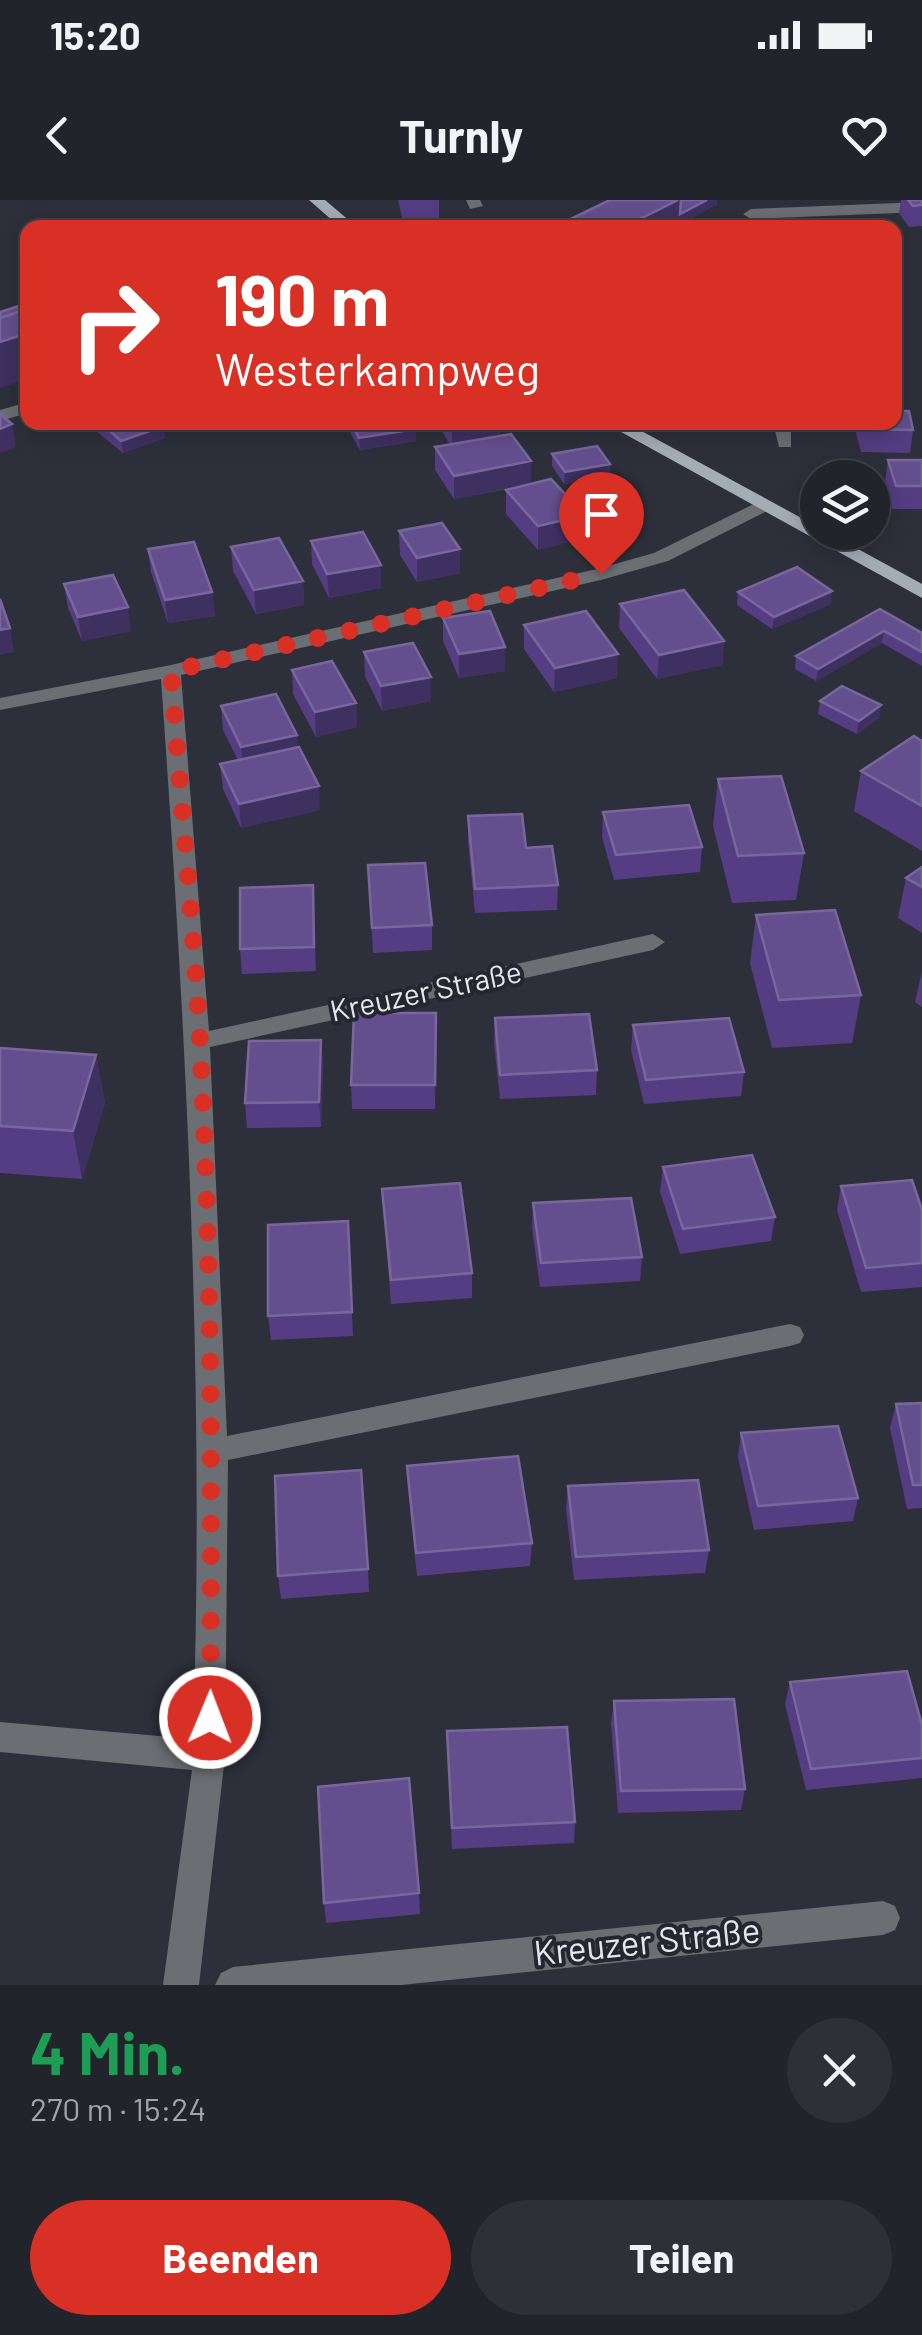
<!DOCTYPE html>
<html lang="de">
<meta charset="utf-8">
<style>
body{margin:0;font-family:Barlow,sans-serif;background:#2e3038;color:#f1f3f6;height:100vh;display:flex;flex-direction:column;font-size:38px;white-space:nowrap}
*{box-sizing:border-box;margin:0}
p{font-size:32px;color:#a2a4a9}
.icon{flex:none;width:55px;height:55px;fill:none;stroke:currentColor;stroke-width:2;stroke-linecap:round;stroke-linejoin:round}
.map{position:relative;height:1785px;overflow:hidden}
.panel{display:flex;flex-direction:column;background:#22242c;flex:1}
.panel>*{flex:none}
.top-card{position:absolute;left:20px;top:20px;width:882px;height:210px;border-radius:20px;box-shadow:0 5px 25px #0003,0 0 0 2px #3f4148;background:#d93025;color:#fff;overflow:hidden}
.fabs{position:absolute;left:800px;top:260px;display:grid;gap:20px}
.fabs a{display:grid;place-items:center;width:90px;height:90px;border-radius:50%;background:#22242c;box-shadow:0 5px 25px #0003,0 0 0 2px #3f4148;font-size:50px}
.pin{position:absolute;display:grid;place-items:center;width:85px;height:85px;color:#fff;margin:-102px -42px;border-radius:50% 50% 50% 0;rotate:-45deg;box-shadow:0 0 10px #0007}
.pin .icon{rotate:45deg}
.me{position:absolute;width:110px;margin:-55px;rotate:1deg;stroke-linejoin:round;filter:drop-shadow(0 0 8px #0008)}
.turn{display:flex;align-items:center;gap:35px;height:210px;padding:0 30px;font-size:45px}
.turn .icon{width:130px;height:130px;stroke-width:2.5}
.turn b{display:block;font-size:70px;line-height:85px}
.round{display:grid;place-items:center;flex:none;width:105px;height:105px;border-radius:52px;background:#2e3038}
.headline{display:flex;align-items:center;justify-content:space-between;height:170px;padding:0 30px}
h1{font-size:60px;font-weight:700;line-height:75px;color:#1e9e55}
.primary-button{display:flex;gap:20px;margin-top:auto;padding:20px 30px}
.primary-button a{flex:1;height:115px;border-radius:60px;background:#d93025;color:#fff;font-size:40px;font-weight:700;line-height:115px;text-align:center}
.primary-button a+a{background:#2e3038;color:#f1f3f6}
.status{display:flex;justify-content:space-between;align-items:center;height:70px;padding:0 50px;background:#22242c;direction:ltr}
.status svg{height:28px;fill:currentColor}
header{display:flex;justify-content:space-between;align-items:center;height:130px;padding:0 30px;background:#22242c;font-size:45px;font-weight:700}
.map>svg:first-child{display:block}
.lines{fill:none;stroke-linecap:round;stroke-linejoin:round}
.minor{fill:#6b6f73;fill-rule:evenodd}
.major{fill:#a4acb5;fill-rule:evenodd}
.wall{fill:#543d82}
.shaded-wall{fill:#3e3060}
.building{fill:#644f8e;stroke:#78679d;stroke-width:2.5}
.route{stroke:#d93025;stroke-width:18;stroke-dasharray:0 32.4}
.labels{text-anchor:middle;stroke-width:8;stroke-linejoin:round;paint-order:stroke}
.street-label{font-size:30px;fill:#e5e7ee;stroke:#242730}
.near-street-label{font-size:35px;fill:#e5e7ee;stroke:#242730}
</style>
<div class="status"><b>15:20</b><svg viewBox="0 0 49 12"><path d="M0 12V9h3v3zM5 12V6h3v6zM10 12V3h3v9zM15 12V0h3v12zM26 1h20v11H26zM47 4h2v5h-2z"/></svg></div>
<header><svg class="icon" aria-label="back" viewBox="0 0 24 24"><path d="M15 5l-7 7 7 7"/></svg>Turnly<svg class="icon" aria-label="heart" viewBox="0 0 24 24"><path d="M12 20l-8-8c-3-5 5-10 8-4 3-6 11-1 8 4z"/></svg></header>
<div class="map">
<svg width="922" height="1785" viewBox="0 0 922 1785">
<rect width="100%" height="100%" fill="#2d303a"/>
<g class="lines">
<path class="minor" d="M 466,0 L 480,0 L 483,6 L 470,9 Z
M 922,2 L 922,12 L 751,19 L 743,14 L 751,9 Z
M 28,202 L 28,213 L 0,221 L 0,210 Z
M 773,222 L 791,222 L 791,247 L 779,247 Z
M 762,300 L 769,302 L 769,310 L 668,361 L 601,380 L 181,475 L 209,831 L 653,734 L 665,742 L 653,750 L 210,847 L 227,1236 L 790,1124 L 800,1127 L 804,1135 L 800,1143 L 790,1146 L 228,1260 L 225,1556 L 199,1785 L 163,1785 L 192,1570 L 0,1552 L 0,1522 L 193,1539 C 205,1185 186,832 161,479 L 0,510 L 0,498 L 171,465 L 597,369 L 654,353 Z
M 883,1701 L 895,1706 L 900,1718 L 895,1730 L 883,1735 L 401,1785 L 215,1785 L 221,1773 L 233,1767 Z"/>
<path class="major" d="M 309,0 L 325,0 L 358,28 L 341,28 Z
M 603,222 L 625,222 L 818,327 L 818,332 L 827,332 L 922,384 L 922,398 Z"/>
</g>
<path class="wall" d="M 398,0 L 439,0 L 439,20 L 403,21 Z
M 901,0 L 922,0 L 922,26 L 909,27 L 899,13 Z
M 95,222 L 159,222 L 165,238 L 123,253 L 95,230 Z
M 350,222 L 416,241 L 360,250 L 351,234 Z
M 439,222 L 500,222 L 500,236 L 531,284 L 585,315 L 584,338 L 538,350 L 506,314 L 506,290 L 529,285 L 454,299 L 435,270 L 435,247 L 450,245 L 439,226 Z
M 858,222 L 895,222 L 913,230 L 910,253 L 861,252 L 856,233 Z
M 552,254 L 610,264 L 609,276 L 564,284 L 552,266 Z
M 888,260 L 922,260 L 922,309 L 892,309 L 885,283 Z
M 399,331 L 460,373 L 417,382 L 400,355 Z
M 311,341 L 381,365 L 381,388 L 329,398 L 312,364 Z
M 231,347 L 303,381 L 304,405 L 256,414 L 233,371 Z
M 148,349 L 212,392 L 215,416 L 168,423 L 151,372 Z
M 64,384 L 131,431 L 82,441 L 68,408 Z
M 738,392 L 831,404 L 772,429 L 737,405 Z
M 620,404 L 724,441 L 722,465 L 657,479 L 619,428 Z
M 880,409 L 922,433 L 922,466 L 882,443 L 816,481 L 795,469 L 796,456 Z
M 443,418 L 505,447 L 505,471 L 459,478 L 443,441 Z
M 524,425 L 617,478 L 554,492 L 524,449 Z
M 364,452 L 431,501 L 382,511 L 365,476 Z
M 292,470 L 356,503 L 357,527 L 316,537 L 293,494 Z
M 820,501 L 881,505 L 879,518 L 857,534 L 818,514 Z
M 221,506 L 298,547 L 320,610 L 241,628 L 223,589 L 220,564 L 238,560 L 223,530 Z
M 922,541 L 922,651 L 854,611 L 861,571 Z
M 718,579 L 804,653 L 796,700 L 732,703 L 713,626 Z
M 603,612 L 702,647 L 700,672 L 614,680 L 602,637 Z
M 468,616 L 526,648 L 558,685 L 557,710 L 475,713 L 468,641 Z
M 368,665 L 432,725 L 432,750 L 373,753 Z
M 922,667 L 922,733 L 898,718 L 906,678 Z
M 313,685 L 316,771 L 242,774 L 240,749 Z
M 756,715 L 861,795 L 852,843 L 772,848 L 750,763 Z
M 922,771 L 922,807 L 915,802 Z
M 436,813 L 435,909 L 352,909 L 351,885 Z
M 495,818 L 597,870 L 596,895 L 500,899 L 494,843 Z
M 633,825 L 744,872 L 741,896 L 644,904 L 631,850 Z
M 321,840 L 323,865 L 321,927 L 247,928 L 245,903 Z
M 0,848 L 96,855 L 105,903 L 82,979 L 0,973 Z
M 663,967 L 775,1017 L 771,1041 L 680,1054 L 660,992 Z
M 841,986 L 922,1010 L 922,1087 L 861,1092 L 837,1010 Z
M 382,989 L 472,1073 L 472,1098 L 391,1104 Z
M 533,1003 L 642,1057 L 640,1081 L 540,1087 L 532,1028 Z
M 348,1021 L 353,1136 L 271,1140 L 268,1116 Z
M 922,1203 L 922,1308 L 907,1309 L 890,1228 L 896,1204 Z
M 741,1233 L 858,1298 L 853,1321 L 754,1330 L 738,1257 Z
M 407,1266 L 532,1343 L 530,1366 L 417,1376 L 408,1289 Z
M 568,1286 L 709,1350 L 705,1373 L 574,1380 L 566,1309 Z
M 368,1369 L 369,1392 L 281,1399 L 278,1376 Z
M 790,1482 L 922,1525 L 922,1578 L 806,1590 L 785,1504 Z
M 614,1501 L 745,1589 L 741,1610 L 618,1613 L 611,1523 Z
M 447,1531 L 575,1622 L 574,1643 L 452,1649 Z
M 419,1693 L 420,1714 L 326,1723 L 324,1703 Z"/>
<path class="shaded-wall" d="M 678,0 L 717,0 L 717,5 L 679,25 L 679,28 L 622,28 Z
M 28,123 L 28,179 L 0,188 L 0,142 Z
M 466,222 L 500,222 L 500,240 L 452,248 L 452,225 Z
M 12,224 L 16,247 L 0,253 L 0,229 Z
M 164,226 L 165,238 L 123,253 L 121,241 Z
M 416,229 L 416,241 L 360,250 L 359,238 Z
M 531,261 L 531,284 L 454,299 L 454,276 Z
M 610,264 L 609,276 L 564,284 L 565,272 Z
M 585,315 L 584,338 L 538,350 L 538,326 Z
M 460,349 L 460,373 L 417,382 L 417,358 Z
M 381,365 L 381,388 L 329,398 L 327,374 Z
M 303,381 L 304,405 L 256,414 L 254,390 Z
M 832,391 L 831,404 L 772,429 L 774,417 Z
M 212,392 L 215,416 L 168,423 L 165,400 Z
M 128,407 L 131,431 L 82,441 L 78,417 Z
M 10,428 L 14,452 L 0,455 L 0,430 Z
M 884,431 L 882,443 L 816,481 L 818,469 Z
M 724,441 L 722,465 L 657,479 L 659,455 Z
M 505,447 L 505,471 L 459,478 L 459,454 Z
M 618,454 L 617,478 L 554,492 L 555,468 Z
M 431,477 L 431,501 L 382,511 L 381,486 Z
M 356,503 L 357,527 L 316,537 L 315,512 Z
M 881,505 L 879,518 L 857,534 L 859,521 Z
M 297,535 L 299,560 L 244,572 L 241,547 Z
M 319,586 L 320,610 L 241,628 L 239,604 Z
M 321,840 L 323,865 L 321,927 L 319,902 Z
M 96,855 L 105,903 L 82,979 L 73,931 Z"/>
<path class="building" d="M 610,0 L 678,0 L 622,28 L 552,28 Z
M 681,0 L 707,0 L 680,14 Z
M 908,0 L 922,0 L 922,5 L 913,6 Z
M 840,24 L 842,28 L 801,28 L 800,26 Z
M 28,103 L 28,109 L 2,117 L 0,116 L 0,112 Z
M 28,109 L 28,133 L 0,142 L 0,118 Z
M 895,211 L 909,211 L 913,230 L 864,229 L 862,222 L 895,222 Z
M 0,214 L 12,224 L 0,229 Z
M 100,222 L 159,222 L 164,226 L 121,241 Z
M 350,222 L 412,222 L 416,229 L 359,238 Z
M 511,234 L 531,261 L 454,276 L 435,247 Z
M 597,246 L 610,264 L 565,272 L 552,254 Z
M 888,260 L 922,260 L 922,286 L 896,286 Z
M 551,279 L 585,315 L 538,326 L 506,290 Z
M 442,323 L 460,349 L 417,358 L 399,331 Z
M 363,332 L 381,365 L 327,374 L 311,341 Z
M 279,338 L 303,381 L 254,390 L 231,347 Z
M 194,342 L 212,392 L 165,400 L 148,349 Z
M 797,367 L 832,391 L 774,417 L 738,392 Z
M 113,375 L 128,407 L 78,417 L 64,384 Z
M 684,390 L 724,441 L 659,455 L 620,404 Z
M 0,399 L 10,428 L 0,430 Z
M 880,409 L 922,433 L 922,452 L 884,431 L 818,469 L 796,456 Z
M 490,411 L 505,447 L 459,454 L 443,418 Z
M 586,411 L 618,454 L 555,468 L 524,425 Z
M 413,443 L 431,477 L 381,486 L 364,452 Z
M 332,461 L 356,503 L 315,512 L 292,470 Z
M 842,486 L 881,505 L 859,521 L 820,501 Z
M 276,494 L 297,535 L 241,547 L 221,506 Z
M 914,536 L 922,541 L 922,606 L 861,571 Z
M 299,547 L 319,586 L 239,604 L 220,564 Z
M 781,576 L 804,653 L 738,656 L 718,579 Z
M 689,605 L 702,647 L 616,655 L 603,612 Z
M 522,614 L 526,648 L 552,646 L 558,685 L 475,689 L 468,616 Z
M 425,663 L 432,725 L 372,728 L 368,665 Z
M 922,667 L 922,687 L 906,678 Z
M 313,685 L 314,747 L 240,749 L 240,688 Z
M 835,710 L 861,795 L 779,800 L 756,715 Z
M 354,813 L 436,813 L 435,885 L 351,885 Z
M 589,814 L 597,870 L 500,875 L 495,818 Z
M 729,818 L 744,872 L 646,880 L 633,825 Z
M 321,840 L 319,902 L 245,903 L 249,841 Z
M 0,848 L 96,855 L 73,931 L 0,926 Z
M 752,955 L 775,1017 L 683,1029 L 663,967 Z
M 912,980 L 922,1010 L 922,1063 L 866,1068 L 841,986 Z
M 460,983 L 472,1073 L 391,1080 L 382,989 Z
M 631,998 L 642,1057 L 541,1063 L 533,1003 Z
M 348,1021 L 352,1112 L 268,1116 L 268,1025 Z
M 922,1203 L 922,1285 L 913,1285 L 896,1204 Z
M 838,1226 L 858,1298 L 758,1306 L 741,1233 Z
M 518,1256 L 532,1343 L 416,1353 L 407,1266 Z
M 361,1270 L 368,1369 L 278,1376 L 275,1276 Z
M 698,1280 L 709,1350 L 576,1357 L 568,1286 Z
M 907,1471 L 922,1525 L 922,1558 L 811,1569 L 790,1482 Z
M 734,1499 L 745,1589 L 621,1591 L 614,1501 Z
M 567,1527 L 575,1622 L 452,1628 L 447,1531 Z
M 409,1578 L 419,1693 L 324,1703 L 318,1587 Z"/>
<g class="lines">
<path class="route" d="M 210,1518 C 212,1292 212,1067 200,842 C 193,718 180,594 171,471 L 601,374"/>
</g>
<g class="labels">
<g class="street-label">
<text transform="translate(426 792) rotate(-12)" y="10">Kreuzer Straße</text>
</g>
<g class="near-street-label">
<text transform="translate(647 1742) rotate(-6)" y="12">Kreuzer Straße</text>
</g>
</g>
</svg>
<div class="fabs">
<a><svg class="icon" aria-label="layers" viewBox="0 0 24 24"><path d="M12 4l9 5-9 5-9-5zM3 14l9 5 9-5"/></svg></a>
</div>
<div class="pin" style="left:601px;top:374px;background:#d93025"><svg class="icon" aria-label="arrive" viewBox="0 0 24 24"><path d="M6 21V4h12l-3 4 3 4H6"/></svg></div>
<svg class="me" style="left:210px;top:1518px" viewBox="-20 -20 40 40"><circle r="17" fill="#d93025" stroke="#fff" stroke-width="3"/><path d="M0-11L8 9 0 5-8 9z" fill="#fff"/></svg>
<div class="top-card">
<div class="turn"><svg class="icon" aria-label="right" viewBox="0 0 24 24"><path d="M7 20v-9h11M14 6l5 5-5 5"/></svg><div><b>190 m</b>Westerkampweg</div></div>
</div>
</div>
<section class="panel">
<div class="headline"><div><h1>4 Min.</h1><p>270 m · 15:24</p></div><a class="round"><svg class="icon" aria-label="close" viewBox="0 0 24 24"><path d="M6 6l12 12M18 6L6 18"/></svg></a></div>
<div class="primary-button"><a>Beenden</a><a>Teilen</a></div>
</section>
